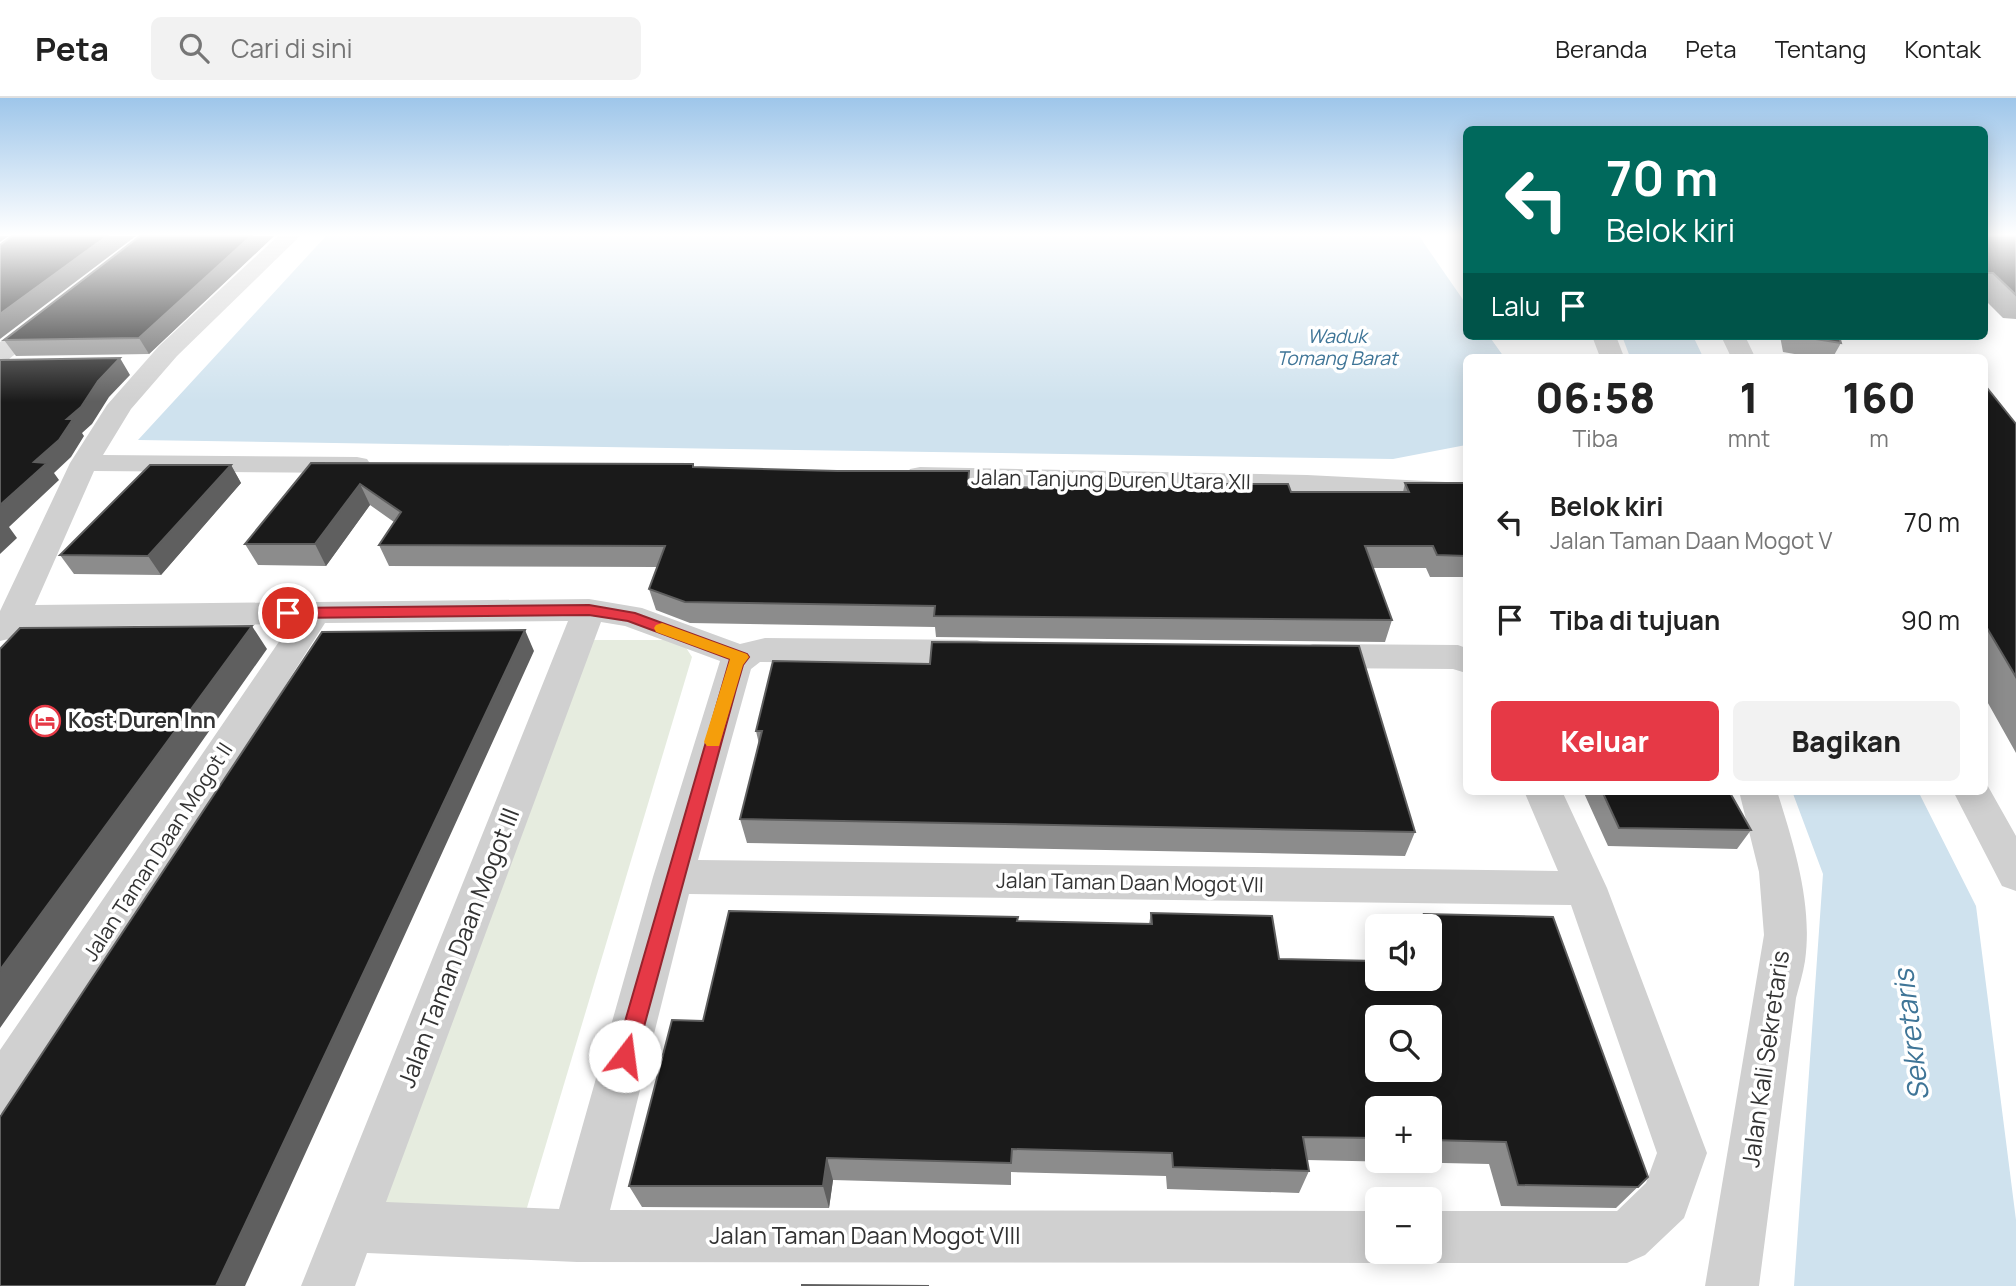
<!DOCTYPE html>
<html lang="id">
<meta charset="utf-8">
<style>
body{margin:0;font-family:Manrope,sans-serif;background:#f2f2f2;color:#222;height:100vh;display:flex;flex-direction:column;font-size:26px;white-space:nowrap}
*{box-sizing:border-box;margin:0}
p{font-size:23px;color:#767676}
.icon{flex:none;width:38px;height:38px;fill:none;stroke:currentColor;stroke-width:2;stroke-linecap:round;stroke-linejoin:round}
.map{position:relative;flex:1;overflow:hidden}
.drawer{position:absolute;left:1463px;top:256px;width:525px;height:441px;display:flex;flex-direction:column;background:#fff;border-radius:10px;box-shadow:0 4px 18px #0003}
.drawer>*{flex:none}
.guide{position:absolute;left:1463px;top:28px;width:525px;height:214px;border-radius:10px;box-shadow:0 4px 18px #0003;background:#00695c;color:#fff;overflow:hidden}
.tools{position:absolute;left:1365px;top:816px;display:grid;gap:14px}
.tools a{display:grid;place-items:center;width:77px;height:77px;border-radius:10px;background:#fff;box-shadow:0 4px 18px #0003;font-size:35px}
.pin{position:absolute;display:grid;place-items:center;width:60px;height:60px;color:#fff;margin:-30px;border:4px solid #fff;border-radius:50%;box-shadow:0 2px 7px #0007}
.me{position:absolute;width:77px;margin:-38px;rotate:15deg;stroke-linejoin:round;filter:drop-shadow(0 0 5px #0008)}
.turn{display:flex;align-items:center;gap:24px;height:147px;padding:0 28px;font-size:32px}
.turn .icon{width:91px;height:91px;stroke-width:2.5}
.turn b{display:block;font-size:49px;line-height:60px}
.then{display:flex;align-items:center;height:66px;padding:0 28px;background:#0003;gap:14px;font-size:26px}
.eta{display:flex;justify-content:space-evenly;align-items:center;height:119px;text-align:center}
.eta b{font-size:42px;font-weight:800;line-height:49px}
.action{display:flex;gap:14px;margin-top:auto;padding:14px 28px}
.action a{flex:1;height:80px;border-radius:10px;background:#e63946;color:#fff;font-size:28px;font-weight:800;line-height:80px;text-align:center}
.action a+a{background:#f2f2f2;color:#222}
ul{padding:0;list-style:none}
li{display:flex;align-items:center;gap:21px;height:98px;padding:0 28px}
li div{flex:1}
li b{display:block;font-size:26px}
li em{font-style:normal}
header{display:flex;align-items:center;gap:42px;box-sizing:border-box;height:98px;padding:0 35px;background:#fff;border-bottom:2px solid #e0e0e0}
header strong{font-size:33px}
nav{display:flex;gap:38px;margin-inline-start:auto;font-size:24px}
.search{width:490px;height:63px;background:#f2f2f2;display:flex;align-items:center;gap:18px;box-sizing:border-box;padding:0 24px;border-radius:10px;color:#767676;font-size:26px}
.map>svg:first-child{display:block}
.green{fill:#e6ecdf}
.water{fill:#cfe2ee}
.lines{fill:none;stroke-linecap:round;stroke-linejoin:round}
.minor{fill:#d0d0d0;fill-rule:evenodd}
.wall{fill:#8c8c8c;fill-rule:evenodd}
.shaded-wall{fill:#5f5f5f}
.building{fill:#1a1a1a;stroke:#5f5f5f;stroke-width:2;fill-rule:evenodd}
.route{fill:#e63946;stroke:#96252e;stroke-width:2}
.slow{fill:#f59e0b}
.labels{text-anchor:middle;stroke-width:7;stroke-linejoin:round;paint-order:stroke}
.far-water-label{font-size:19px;font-style:italic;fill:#3f7597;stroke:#fff}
.street-label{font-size:21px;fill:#333;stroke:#fff}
.poi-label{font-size:21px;font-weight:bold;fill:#333;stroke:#fff;text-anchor:start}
.near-street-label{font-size:24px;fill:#333;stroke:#fff}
.near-water-label{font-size:28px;font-style:italic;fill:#3f7597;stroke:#fff}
</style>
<header>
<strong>Peta</strong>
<div class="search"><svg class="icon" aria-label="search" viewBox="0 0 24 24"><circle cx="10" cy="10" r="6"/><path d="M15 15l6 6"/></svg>Cari di sini</div>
<nav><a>Beranda</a><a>Peta</a><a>Tentang</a><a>Kontak</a></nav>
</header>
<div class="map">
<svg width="2016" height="1188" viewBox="0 0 2016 1188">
<rect width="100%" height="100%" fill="#fff"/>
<path class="green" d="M 585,542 L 681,542 L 692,559 L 526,1113 L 342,1110 Z"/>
<path class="water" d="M 326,138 L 1419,138 L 1466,206 L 1466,238 L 1489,238 L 1504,259 L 1466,259 L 1466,347 L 1393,361 L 138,342 Z
M 1622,238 L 1693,238 L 1703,259 L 1630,259 Z
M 1792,693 L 1918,693 L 1976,808 L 2016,1122 L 2016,1188 L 1794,1188 L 1823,776 Z"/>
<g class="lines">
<path class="minor" d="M 278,138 L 300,138 L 177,258 L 131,311 L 103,357 L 357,359 L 367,361 L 371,367 L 367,373 L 357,375 L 94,373 L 35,507 L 589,501 L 642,510 L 740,546 L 765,540 L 977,542 L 989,546 L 994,554 L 989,562 L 977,566 L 760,564 L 751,571 L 698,762 L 1558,773 L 1524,693 L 1562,693 L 1607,790 L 1707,1055 L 1684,1120 L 1645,1157 L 1627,1165 L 1430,1165 L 1412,1157 L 1410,1153 L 1430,1153 L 1430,1113 L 1617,1113 L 1646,1085 L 1657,1055 L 1571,807 L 689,796 L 610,1112 L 1377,1113 L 1377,1153 L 1397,1153 L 1395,1157 L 1377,1165 L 577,1164 L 367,1155 L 355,1188 L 301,1188 L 568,523 L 325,525 L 17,1009 L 0,1016 L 0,952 L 291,526 L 23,529 L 12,540 L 0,543 L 0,513 L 70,365 L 107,307 L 159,248 ZM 601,524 L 625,528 L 720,563 L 653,779 L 559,1111 L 386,1104 Z
M 48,212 L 56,214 L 60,219 L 56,224 L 9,261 L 0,263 L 0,244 L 40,214 Z
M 1592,238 L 1616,238 L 1624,259 L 1600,259 Z
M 1721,238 L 1745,238 L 1755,259 L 1731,259 Z
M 920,369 L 1307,377 L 1466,385 L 1466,402 L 1307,395 L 920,385 L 910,383 L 906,377 L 910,371 Z
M 1313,546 L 1458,547 L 1466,550 L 1466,575 L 1453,571 L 1313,570 L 1301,566 L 1296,558 L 1301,550 Z
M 1985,683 L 2016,738 L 2016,793 L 2002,788 L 1953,693 L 1984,693 Z
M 1739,693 L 1777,693 C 1794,747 1813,806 1805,863 C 1803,876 1799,888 1796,900 L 1759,1188 L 1705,1188 L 1764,837 L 1759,774 Z"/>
</g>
<path class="wall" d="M 140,138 L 274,138 L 149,256 L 16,258 L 4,242 Z
M 1984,138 L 2016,138 L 2016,221 L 2003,220 L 1984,201 Z
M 1780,238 L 1839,238 L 1841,245 L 1833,259 L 1812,259 L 1783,254 Z
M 1984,286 L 2016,326 L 2016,655 L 1984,598 Z
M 311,365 L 693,366 L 694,369 L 989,389 L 1104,390 L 1105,380 L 1147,391 L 1224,391 L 1225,386 L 1291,394 L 1403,394 L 1405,385 L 1466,385 L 1466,475 L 1465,479 L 1430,479 L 1426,470 L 1373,470 L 1392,522 L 1385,544 L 936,539 L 935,529 L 690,525 L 656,512 L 649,491 L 657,469 L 389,468 L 379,447 L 394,424 L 370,407 L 326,468 L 258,467 L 245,446 Z
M 231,367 L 241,385 L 161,477 L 74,476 L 60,457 Z
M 930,566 L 1415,734 L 1405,758 L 747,745 L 740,721 L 759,646 L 756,633 Z
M 1583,693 L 1729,693 L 1751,732 L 1737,751 L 1608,748 Z
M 1151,815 L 1279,861 L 1430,880 L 1430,828 L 1419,828 L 1424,816 L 1648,1079 L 1616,1110 L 1501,1108 L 1489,1066 L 1307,1062 L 1309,1073 L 1299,1095 L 1167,1091 L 1166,1078 L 1011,1074 L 1011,1087 L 833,1082 L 829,1110 L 642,1109 L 629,1088 L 703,923 L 1017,823 L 1149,826 ZM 1377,1010 L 1430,1010 L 1430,1062 L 1377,1062 Z"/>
<path class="shaded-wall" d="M 0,138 L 9,138 L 0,144 Z
M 107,138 L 136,138 L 0,241 L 0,216 Z
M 251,138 L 274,138 L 149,256 L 139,240 Z
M 120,260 L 130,277 L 109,299 L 92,326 L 82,335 L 84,338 L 71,359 L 54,375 L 59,382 L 9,429 L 17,440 L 0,456 L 0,407 L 67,321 L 98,283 Z
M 231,367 L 241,385 L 161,477 L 148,458 Z
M 360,386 L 370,407 L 326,468 L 315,446 Z
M 252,528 L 267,551 L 0,930 L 0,872 Z
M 525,532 L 534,553 L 245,1188 L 216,1188 Z
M 827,1060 L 833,1082 L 829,1110 L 823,1088 Z"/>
<path class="building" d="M 12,138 L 107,138 L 0,216 L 0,147 Z
M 140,138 L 251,138 L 139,240 L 4,242 Z
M 1984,138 L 2016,138 L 2016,197 L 1993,175 L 1984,175 Z
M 1797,238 L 1839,238 L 1841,245 Z
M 120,260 L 98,283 L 81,309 L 67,321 L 73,321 L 59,342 L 34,364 L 47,365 L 0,407 L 0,262 Z
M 1984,286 L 2016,326 L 2016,579 L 1984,525 Z
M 311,365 L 693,366 L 693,369 L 837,373 L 969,373 L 968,387 L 989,389 L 1105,390 L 1105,380 L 1146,380 L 1147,391 L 1226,391 L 1225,386 L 1288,386 L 1291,394 L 1409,394 L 1405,385 L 1466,385 L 1466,458 L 1437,457 L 1433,448 L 1365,448 L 1392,522 L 934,518 L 935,508 L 685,504 L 649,491 L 665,448 L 379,447 L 401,414 L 360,386 L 315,446 L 245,446 Z
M 150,367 L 231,367 L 148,458 L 60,457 Z
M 252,528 L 0,872 L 0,551 L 20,530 Z
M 525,532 L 216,1188 L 0,1188 L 0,1019 L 322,534 Z
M 932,544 L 1359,548 L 1415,734 L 740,721 L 762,633 L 756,633 L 773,563 L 930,566 Z
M 1602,693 L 1729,693 L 1751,732 L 1619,730 Z
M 729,813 L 1018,819 L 1017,823 L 1152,826 L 1151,815 L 1272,818 L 1279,861 L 1377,863 L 1377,880 L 1430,880 L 1430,863 L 1438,863 L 1430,835 L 1430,828 L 1428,828 L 1424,816 L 1553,819 L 1648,1079 L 1638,1089 L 1518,1087 L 1506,1044 L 1430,1042 L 1430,1010 L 1377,1010 L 1377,1040 L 1303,1039 L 1309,1073 L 1173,1069 L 1172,1055 L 1012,1051 L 1011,1065 L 827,1060 L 823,1088 L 629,1088 L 672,922 L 703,923 ZM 1377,919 L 1430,919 L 1430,971 L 1377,971 Z
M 802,1187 L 929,1188 L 802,1188 Z"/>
<linearGradient id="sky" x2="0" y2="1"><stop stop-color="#9ec6ea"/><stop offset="0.45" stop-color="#fff"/><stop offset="1" stop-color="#fff" stop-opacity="0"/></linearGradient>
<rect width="2016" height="304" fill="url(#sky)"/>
<path class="route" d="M 589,507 L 635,515 L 747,556 L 749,559 L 743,567 L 736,591 L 636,958 L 633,965 L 625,968 L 618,965 L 615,958 L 730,561 L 628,523 L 589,517 L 288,520 L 281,515 L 288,510 Z"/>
<path class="slow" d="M 662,525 L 747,556 L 749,559 L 743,567 L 719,648 L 707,648 L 704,644 L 730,561 L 656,534 L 654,530 L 656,527 Z"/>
<defs>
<g id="hotel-ring" transform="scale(1.575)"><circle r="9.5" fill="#fff" stroke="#e63946" stroke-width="1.5"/><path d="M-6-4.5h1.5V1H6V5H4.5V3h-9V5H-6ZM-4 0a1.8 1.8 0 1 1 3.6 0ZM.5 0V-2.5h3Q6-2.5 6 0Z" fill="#e63946"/></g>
</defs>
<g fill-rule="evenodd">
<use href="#hotel-ring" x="45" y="623"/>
</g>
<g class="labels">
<g class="far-water-label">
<text x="1337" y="245">Waduk<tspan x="1337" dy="22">Tomang Barat</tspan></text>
</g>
<g class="street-label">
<text transform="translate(1111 382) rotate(1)" y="7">Jalan Tanjung Duren Utara XII</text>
<text transform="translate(158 754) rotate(-57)" y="7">Jalan Taman Daan Mogot II</text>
<text transform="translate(1130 785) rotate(1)" y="7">Jalan Taman Daan Mogot VII</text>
</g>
<g class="poi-label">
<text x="68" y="630">Kost Duren Inn</text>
</g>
<g class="near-street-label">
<text transform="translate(459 850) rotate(-69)" y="8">Jalan Taman Daan Mogot III</text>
<text transform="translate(1766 961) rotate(-82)" y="8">Jalan Kali Sekretaris</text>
<text x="865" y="1146">Jalan Taman Daan Mogot VIII</text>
</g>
<g class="near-water-label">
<text transform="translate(1911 937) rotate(-97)" y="10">Sekretaris</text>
</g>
</g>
</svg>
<div class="tools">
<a><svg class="icon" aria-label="sound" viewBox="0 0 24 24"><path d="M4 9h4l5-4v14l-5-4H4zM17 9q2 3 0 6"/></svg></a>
<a><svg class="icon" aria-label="search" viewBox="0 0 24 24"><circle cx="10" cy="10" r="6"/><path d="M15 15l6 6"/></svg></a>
<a>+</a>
<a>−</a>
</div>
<div class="pin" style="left:288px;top:515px;background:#d93025"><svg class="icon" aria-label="arrive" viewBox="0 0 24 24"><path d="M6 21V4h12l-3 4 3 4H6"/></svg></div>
<svg class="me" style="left:625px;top:958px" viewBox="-20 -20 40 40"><circle r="19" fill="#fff"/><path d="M0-13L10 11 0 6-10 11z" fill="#e63946"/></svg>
<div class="guide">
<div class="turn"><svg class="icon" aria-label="left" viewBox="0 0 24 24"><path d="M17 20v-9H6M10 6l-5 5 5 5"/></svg><div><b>70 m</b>Belok kiri</div></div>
<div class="then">Lalu<svg class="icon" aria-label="arrive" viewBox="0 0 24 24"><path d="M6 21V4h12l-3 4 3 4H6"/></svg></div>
</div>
<section class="drawer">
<div class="eta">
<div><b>06:58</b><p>Tiba</p></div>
<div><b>1</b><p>mnt</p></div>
<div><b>160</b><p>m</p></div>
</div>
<ul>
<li><svg class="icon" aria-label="left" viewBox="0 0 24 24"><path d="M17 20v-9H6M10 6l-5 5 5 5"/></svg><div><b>Belok kiri</b><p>Jalan Taman Daan Mogot V</p></div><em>70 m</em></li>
<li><svg class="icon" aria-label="arrive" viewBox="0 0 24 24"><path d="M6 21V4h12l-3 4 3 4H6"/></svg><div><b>Tiba di tujuan</b></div><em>90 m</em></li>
</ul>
<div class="action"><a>Keluar</a><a>Bagikan</a></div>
</section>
</div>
